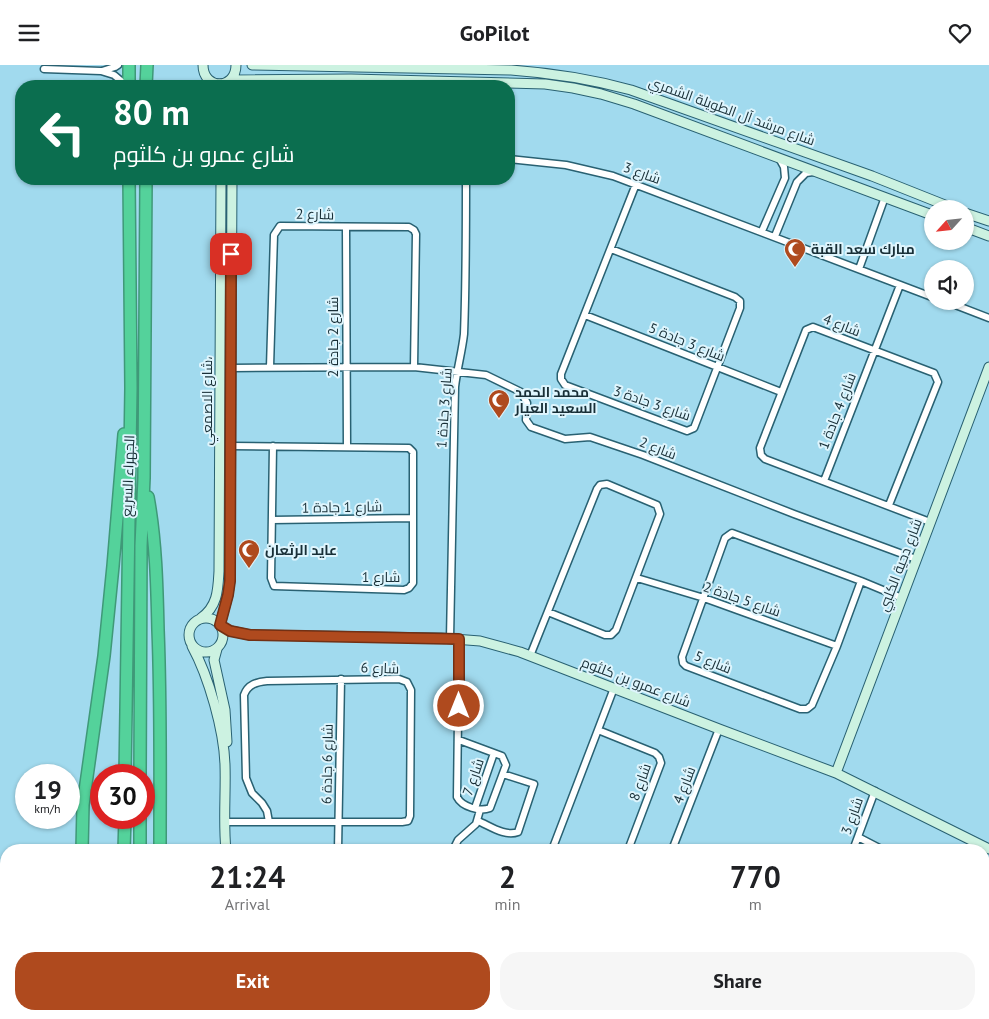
<!DOCTYPE html>
<meta charset="utf-8">
<style>
body{margin:0;font-family:"PT Sans",Cairo,sans-serif;background:#f6f6f6;color:#202124;height:100vh;display:flex;flex-direction:column;font-size:19px;white-space:nowrap}
*{box-sizing:border-box;margin:0}
p{font-size:16px;color:#757577}
.icon{flex:none;width:28px;height:28px;fill:none;stroke:currentColor;stroke-width:2;stroke-linecap:round;stroke-linejoin:round}
.map{position:relative;flex:1;overflow:hidden}
.side{position:absolute;left:0px;top:779px;width:990px;height:176px;display:flex;flex-direction:column;background:#fff;border-radius:20px 20px 0 0;box-shadow:0 1px 4px #0004}
.side>*{flex:none}
.guide{position:absolute;left:15px;top:15px;width:500px;height:105px;border-radius:20px;box-shadow:0 1px 4px #0004;background:#0b6e4f;color:#fff;overflow:hidden}
.needle{width:32px;rotate:243deg}
.buttons{position:absolute;left:924px;top:135px;display:grid;gap:10px}
.buttons a{display:grid;place-items:center;width:50px;height:50px;border-radius:50%;background:#fff;box-shadow:0 1px 4px #0004;font-size:25px}
.speed{position:absolute;left:15px;top:699px;display:flex;gap:10px;font-size:25px;font-weight:700;text-align:center}
.speed>*{display:grid;place-content:center;width:65px;height:65px;border-radius:50%;background:#fff;box-shadow:0 1px 4px #0004;line-height:1}
.speed small{font-size:12px;font-weight:400}
.speed .limit{border:8px solid #d22;background:#fff;color:#111}
.pin{position:absolute;display:grid;place-items:center;width:42px;height:42px;color:#fff;margin:-21px;border-radius:10px;box-shadow:0 2px 8px #0006}
.me{position:absolute;width:55px;margin:-28px;rotate:0deg;stroke-linejoin:round;filter:drop-shadow(0 0 4px #0008)}
.turn{display:flex;align-items:center;gap:18px;height:105px;padding:0 15px;font-size:22px}
.turn .icon{width:65px;height:65px;stroke-width:2.5}
.turn b{display:block;font-size:35px;line-height:42px}
.eta{display:flex;justify-content:space-evenly;align-items:center;height:85px;text-align:center}
.eta b{font-size:30px;font-weight:800;line-height:35px}
.cta{display:flex;gap:10px;margin-top:auto;padding:10px 15px}
.cta a{flex:1;height:58px;border-radius:20px;background:#af4a1e;color:#fff;font-size:20px;font-weight:800;line-height:58px;text-align:center}
.cta a+a{background:#f6f6f6;color:#202124}
header{display:flex;justify-content:space-between;align-items:center;height:65px;padding:0 15px;background:#fff;font-size:22px;font-weight:800}
.map>svg:first-child{display:block}
.lines{fill:none;stroke-linecap:round;stroke-linejoin:round}
.street-casing{stroke:#296172;stroke-width:9}
.secondary-casing{stroke:#296172;stroke-width:11}
.highway-casing{stroke:#3f9978;stroke-width:14}
.street{stroke:#fff;stroke-width:6}
.secondary{stroke:#ccf2e1;stroke-width:9}
.highway{stroke:#54d29b;stroke-width:11}
.route-casing{stroke:#723014;stroke-width:12}
.route{stroke:#af4a1e;stroke-width:9}
.labels{text-anchor:middle;stroke-width:4;stroke-linejoin:round;paint-order:stroke}
.street-label{font-size:14px;fill:#182f37;stroke:#def5fd}
.poi-label{font-size:14px;font-weight:bold;fill:#182f37;stroke:#def5fd;text-anchor:start}
</style>
<header><svg class="icon" aria-label="menu" viewBox="0 0 24 24"><path d="M4 6h16M4 12h16M4 18h16"/></svg>GoPilot<svg class="icon" aria-label="heart" viewBox="0 0 24 24"><path d="M12 20l-8-8c-3-5 5-10 8-4 3-6 11-1 8 4z"/></svg></header>
<div class="map">
<svg width="989" height="954" viewBox="0 0 989 954">
<rect width="100%" height="100%" fill="#a1daee"/>
<g class="lines">
<g class="street-casing">
<path id="street" d="M 44,4 L 101,6 L 114,10 L 127,21
M 102,6 L 115,2 L 118,0
M 509,94 L 566,100 L 613,111 L 932,232
M 346,163 L 347,381
M 762,166 L 785,113 L 784,102 L 779,93
M 775,171 L 797,117 L 806,108 L 813,107
M 611,184 L 735,232 L 740,236 L 740,243 L 694,363 L 687,366 L 565,320 L 561,314 L 561,309 L 636,119
M 859,204 L 885,132
M 945,236 L 989,253
M 585,250 L 781,327
M 270,302 L 274,170 L 280,161 L 409,162 L 414,165 L 416,169 L 414,302
M 231,303 L 414,302 L 486,310 L 521,327 L 527,338 L 526,355 L 531,362 L 565,374 L 590,372 L 643,390 L 794,449 L 916,494
M 230,381 L 409,383 L 413,387 L 413,518 L 409,523 L 404,525 L 274,521 L 271,513 L 273,381
M 824,416 L 900,220
M 889,440 L 938,317 L 934,308 L 813,262 L 806,265 L 760,383 L 761,390 L 765,394 L 930,457
M 272,455 L 413,453
M 637,513 L 704,533 L 837,581
M 861,516 L 837,581 L 812,640 L 807,644 L 800,644 L 686,601 L 683,598 L 682,592 L 725,473 L 732,468 L 861,516 L 902,533
M 450,574 L 455,322 C 457,304 462,287 464,269 C 466,217 466,165 466,114
M 459,575 L 457,732 C 462,742 480,747 490,743 L 506,700 L 502,691 L 459,675
M 530,591 L 597,424 L 600,420 L 607,419 L 657,440 L 660,449 L 616,565 L 611,570 L 605,570 L 548,547
M 598,665 L 655,688 L 659,692 L 661,698 L 628,785
M 475,743 L 494,688
M 478,756 C 490,761 505,772 518,767 L 534,719 L 503,709
M 225,757 L 402,757 L 408,756 L 410,751 L 411,625 L 407,617 L 399,614 L 267,616 C 257,617 248,619 244,630 L 246,713 L 252,728 L 262,738 L 267,746 L 269,757
M 858,772 L 883,785
M 338,785 L 341,614
M 453,785 L 458,775 L 476,759 L 480,745
M 552,785 L 614,623
M 672,785 L 719,664
M 853,785 L 875,726
M 0,936 L 6,933
M 409,949 L 410,954
M 489,954 L 491,949
M 564,954 L 566,949
M 611,954 L 613,949
M 664,954 L 666,949
M 788,954 L 790,949"/>
</g>
<g class="secondary-casing">
<path id="secondary" d="M 203,0 C 203,25 236,25 236,0
M 252,0 L 511,5 C 553,8 591,14 631,25 L 872,111 L 955,144
M 230,15 L 351,14 L 545,19 L 573,23 L 601,29 L 634,39 L 932,150
M 965,148 L 989,156
M 965,162 L 989,171
M189 570a17 17 0 1 1 34 0a17 17 0 1 1-34 0Z
M 201,553 C 218,541 218,524 219,506 L 221,114
M 220,560 L 228,530 L 230,516 L 232,114
M 221,562 L 231,566 L 250,570 L 441,573 L 480,576 L 520,587 L 719,664 L 836,708 L 989,784
M 192,581 C 209,612 224,666 225,700 C 226,728 223,757 226,785
M 217,584 L 214,595 L 225,645 L 227,677
M 836,708 L 989,302
M 308,949 L 315,954"/>
</g>
<g class="highway-casing">
<path id="highway" d="M 129,21 L 129,0
M 146,21 L 147,0
M 148,432 C 156,476 157,521 158,565 C 161,638 160,712 160,785
M 125,710 L 131,323 L 129,114
M 140,710 L 141,481 L 144,413 L 146,114
M 82,785 L 83,740 L 104,591 L 113,501 L 124,369
M 124,785 L 125,752
M 140,785 L 140,752
M 0,919 L 6,914
M 32,949 L 32,954
M 204,949 L 204,954
M 232,949 L 250,954
M 270,949 L 278,954
M 123,954 L 123,949
M 138,954 L 138,949"/>
</g>
<use href="#street" class="street"/>
<use href="#secondary" class="secondary"/>
<use href="#highway" class="highway"/>
</g>
<g class="lines">
<g class="route-casing">
<path id="route" d="M 231,189 L 230,516 L 228,530 L 220,560 L 230,566 L 250,570 L 459,574 L 459,641"/>
</g>
<use href="#route" class="route"/>
</g>
<defs>
<g id="mosque-pin" transform="scale(1.125)"><path d="M0 17L-7.5 6A9.5 9.5 0 1 1 7.5 6Z" fill="#af4a1e" stroke="#def5fd"/><path d="M3.5-4.9A6 6 0 1 0 3.5 4.9A5 5 0 1 1 3.5-4.9Z" fill="#fff"/></g>
</defs>
<g fill-rule="evenodd">
<use href="#mosque-pin" x="795" y="184"/>
<use href="#mosque-pin" x="499" y="335"/>
<use href="#mosque-pin" x="249" y="485"/>
</g>
<g class="labels">
<g class="street-label">
<text transform="translate(732 46) rotate(20)" y="5">شارع مرشد آل الطويلة الشمري</text>
<text transform="translate(642 108) rotate(20)" y="5">شارع 3</text>
<text transform="translate(315 149) rotate(1)" y="5">شارع 2</text>
<text transform="translate(842 260) rotate(21)" y="5">شارع 4</text>
<text transform="translate(333 272) rotate(-90)" y="5">شارع 2 جادة 2</text>
<text transform="translate(687 277) rotate(22)" y="5">شارع 3 جادة 5</text>
<text transform="translate(207 336) rotate(-90)" y="5">شارع الاصمعي،</text>
<text transform="translate(652 338) rotate(19)" y="5">شارع 3 جادة 3</text>
<text transform="translate(444 343) rotate(-86)" y="5">شارع 3 جادة 1</text>
<text transform="translate(837 346) rotate(-69)" y="5">شارع 4 جادة 1</text>
<text transform="translate(658 383) rotate(21)" y="5">شارع 2</text>
<text transform="translate(128 411) rotate(-88)" y="5">الجهراء السريع</text>
<text transform="translate(342 442) rotate(-1)" y="5">شارع 1 جادة 1</text>
<text transform="translate(900 500) rotate(-69)" y="5">شارع دحية الكلبي</text>
<text x="381" y="517">شارع 1</text>
<text transform="translate(742 534) rotate(19)" y="5">شارع 5 جادة 2</text>
<text transform="translate(713 597) rotate(22)" y="5">شارع 5</text>
<text transform="translate(380 603) rotate(2)" y="5">شارع 6</text>
<text transform="translate(636 617) rotate(21)" y="5">شارع عمرو بن كلثوم</text>
<text transform="translate(327 699) rotate(-89)" y="5">شارع 6 جادة 6</text>
<text transform="translate(473 712) rotate(-71)" y="5">شارع 7</text>
<text transform="translate(640 717) rotate(-70)" y="5">شارع 8</text>
<text transform="translate(684 720) rotate(-69)" y="5">شارع 4</text>
<text transform="translate(852 751) rotate(-70)" y="5">شارع 3</text>
</g>
<g class="poi-label">
<text x="811" y="189">مبارك سعد القبة</text>
<text x="515" y="332">محمد الحمد<tspan x="515" dy="16">السعيد العيار</tspan></text>
<text x="265" y="490">عايد الرثعان</text>
</g>
</g>
</svg>
<div class="buttons">
<a><svg class="needle" viewBox="-14 -14 28 28"><path d="M0-13l5 13h-10z" fill="#e53935"/><path d="M0 13l5-13h-10z" fill="#757577"/></svg></a>
<a><svg class="icon" aria-label="sound" viewBox="0 0 24 24"><path d="M4 9h4l5-4v14l-5-4H4zM17 9q2 3 0 6"/></svg></a>
</div>
<div class="speed"><div>19<small>km/h</small></div><div class="limit">30</div></div>
<div class="pin" style="left:231px;top:189px;background:#d93025"><svg class="icon" aria-label="arrive" viewBox="0 0 24 24"><path d="M6 21V4h12l-3 4 3 4H6"/></svg></div>
<svg class="me" style="left:459px;top:641px" viewBox="-20 -20 40 40"><circle r="17" fill="#af4a1e" stroke="#fff" stroke-width="3"/><path d="M0-11L8 9 0 5-8 9z" fill="#fff"/></svg>
<div class="guide">
<div class="turn"><svg class="icon" aria-label="left" viewBox="0 0 24 24"><path d="M17 20v-9H6M10 6l-5 5 5 5"/></svg><div><b>80 m</b>شارع عمرو بن كلثوم</div></div>
</div>
<section class="side">
<div class="eta">
<div><b>21:24</b><p>Arrival</p></div>
<div><b>2</b><p>min</p></div>
<div><b>770</b><p>m</p></div>
</div>
<div class="cta"><a>Exit</a><a>Share</a></div>
</section>
</div>
